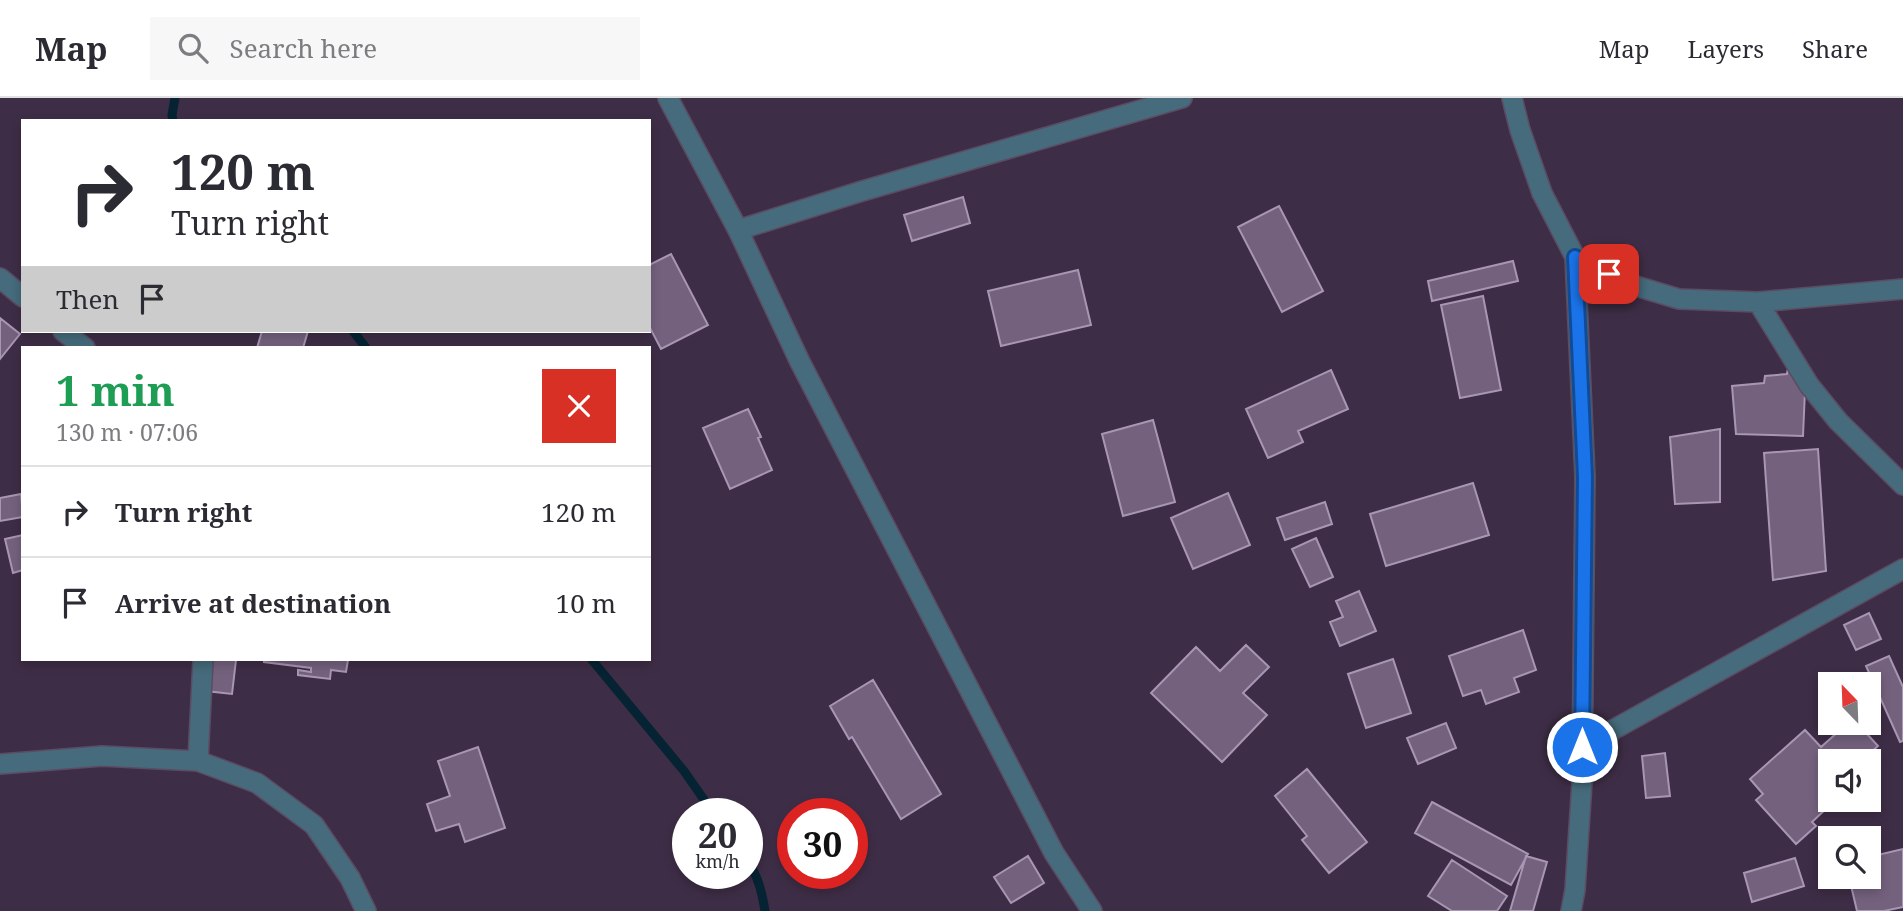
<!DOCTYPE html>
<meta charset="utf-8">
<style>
body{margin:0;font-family:"Noto Serif",serif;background:#f7f7f7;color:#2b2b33;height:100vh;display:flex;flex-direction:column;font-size:26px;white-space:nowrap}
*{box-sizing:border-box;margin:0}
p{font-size:23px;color:#7c7c81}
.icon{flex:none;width:38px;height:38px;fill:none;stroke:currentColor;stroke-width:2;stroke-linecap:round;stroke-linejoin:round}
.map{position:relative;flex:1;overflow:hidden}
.drawer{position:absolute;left:21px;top:248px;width:630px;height:315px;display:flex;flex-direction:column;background:#fff;border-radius:0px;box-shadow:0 4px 10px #0003}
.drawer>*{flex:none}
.banner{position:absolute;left:21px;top:21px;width:630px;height:214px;border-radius:0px;box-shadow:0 4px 10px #0003;background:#fff;color:#2b2b33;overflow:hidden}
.needle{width:46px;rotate:337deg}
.tools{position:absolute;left:1818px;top:574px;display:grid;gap:14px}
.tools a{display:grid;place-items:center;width:63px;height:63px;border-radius:0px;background:#fff;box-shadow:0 4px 10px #0003;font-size:35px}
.speed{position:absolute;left:672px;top:700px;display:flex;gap:14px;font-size:35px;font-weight:700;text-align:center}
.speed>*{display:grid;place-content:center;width:91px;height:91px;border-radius:50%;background:#fff;box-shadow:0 4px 10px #0003;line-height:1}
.speed small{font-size:18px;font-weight:400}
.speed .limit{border:10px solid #d22;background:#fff;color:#111}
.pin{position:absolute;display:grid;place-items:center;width:60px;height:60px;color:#fff;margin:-30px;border-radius:14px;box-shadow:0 4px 10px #0006}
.me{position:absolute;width:77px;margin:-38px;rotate:0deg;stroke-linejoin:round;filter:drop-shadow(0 0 5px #0008)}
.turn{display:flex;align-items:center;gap:24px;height:147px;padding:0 35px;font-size:32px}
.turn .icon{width:91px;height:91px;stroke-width:2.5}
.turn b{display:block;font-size:49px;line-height:60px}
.then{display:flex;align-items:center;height:66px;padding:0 35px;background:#0003;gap:14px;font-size:26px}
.round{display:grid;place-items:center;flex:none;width:74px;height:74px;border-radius:0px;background:#f7f7f7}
.summary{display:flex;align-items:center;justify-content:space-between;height:119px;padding:0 35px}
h1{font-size:42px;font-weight:700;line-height:52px;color:#1e9e55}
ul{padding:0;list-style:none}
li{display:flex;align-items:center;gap:21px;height:91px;padding:0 35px;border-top:2px solid #e1e1e2}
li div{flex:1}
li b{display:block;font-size:26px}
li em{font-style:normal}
header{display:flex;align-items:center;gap:42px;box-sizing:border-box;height:98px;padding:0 35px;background:#fff;border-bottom:2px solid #e1e1e2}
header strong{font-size:33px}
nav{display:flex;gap:38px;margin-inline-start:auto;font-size:24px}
.search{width:490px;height:63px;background:#f7f7f7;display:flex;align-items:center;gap:18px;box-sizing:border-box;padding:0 24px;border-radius:0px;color:#7c7c81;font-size:26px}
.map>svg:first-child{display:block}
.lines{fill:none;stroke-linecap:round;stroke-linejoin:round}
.stream{stroke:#062333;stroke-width:9}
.building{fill:#74617e;stroke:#a995b4;stroke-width:2}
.minor-casing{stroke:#5b4b63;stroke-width:22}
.minor{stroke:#456b7c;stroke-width:19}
.route-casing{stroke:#114b97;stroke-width:18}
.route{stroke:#1a73e8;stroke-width:12}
</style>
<header>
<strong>Map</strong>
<div class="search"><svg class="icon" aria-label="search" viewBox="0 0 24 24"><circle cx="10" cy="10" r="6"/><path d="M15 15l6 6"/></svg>Search here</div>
<nav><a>Map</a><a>Layers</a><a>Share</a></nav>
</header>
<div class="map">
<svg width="1903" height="813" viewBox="0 0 1903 813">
<rect width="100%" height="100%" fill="#3e2d46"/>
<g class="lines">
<path class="stream" d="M 173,23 L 172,17 L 175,0
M 353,233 L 366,250
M 592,562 L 684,673 L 714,716
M 747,762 C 758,778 762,794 765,813"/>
</g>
<path class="building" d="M 963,99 L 970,125 L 912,143 L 904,117 Z
M 1279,108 L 1323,193 L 1282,214 L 1238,129 Z
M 671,156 L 708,227 L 661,251 L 649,228 L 649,167 Z
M 1513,163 L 1518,183 L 1432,203 L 1428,183 Z
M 1078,172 L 1091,227 L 1001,248 L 988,193 Z
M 1483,198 L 1501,292 L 1460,300 L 1441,207 Z
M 0,220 L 20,236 L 0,261 Z
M 262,233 L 308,233 L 303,250 L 257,250 Z
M 1806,269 L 1803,338 L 1736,336 L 1732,288 L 1764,285 L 1765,278 L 1787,276 L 1788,270 Z
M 1331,272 L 1348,311 L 1298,333 L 1303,344 L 1268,360 L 1246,311 Z
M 748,311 L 761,339 L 758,340 L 772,372 L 730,391 L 703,330 Z
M 1153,322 L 1175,404 L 1123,418 L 1102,336 Z
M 1720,331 L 1720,404 L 1675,406 L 1670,339 Z
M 1818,351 L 1826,473 L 1773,482 L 1764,355 Z
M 1473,385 L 1489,437 L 1386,468 L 1370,416 Z
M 1228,395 L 1250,447 L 1193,471 L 1171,420 Z
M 21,396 L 23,419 L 0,423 L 0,400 Z
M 1325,404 L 1332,426 L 1285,442 L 1277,420 Z
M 23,437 L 23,472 L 13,475 L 5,441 Z
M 1316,440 L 1333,479 L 1310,489 L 1292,451 Z
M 1359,493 L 1376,533 L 1340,548 L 1330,524 L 1343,519 L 1336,503 Z
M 1869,515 L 1881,541 L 1856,552 L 1844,527 Z
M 1523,532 L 1536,572 L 1514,580 L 1519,594 L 1486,606 L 1481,592 L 1463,598 L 1449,558 Z
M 1246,547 L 1269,569 L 1243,595 L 1267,617 L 1222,664 L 1151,595 L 1196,549 L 1220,573 Z
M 1889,558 L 1903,589 L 1903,643 L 1900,644 L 1866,568 Z
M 1393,561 L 1411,615 L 1366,630 L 1348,576 Z
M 210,562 L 236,562 L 232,596 L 206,593 Z
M 264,562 L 348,562 L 346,574 L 331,572 L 330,581 L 298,577 L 298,572 L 311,574 L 311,570 L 264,564 Z
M 873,582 L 941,696 L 901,721 L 852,639 L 849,641 L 830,608 Z
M 1446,625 L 1456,650 L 1418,666 L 1407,640 Z
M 1848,625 L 1857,625 L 1878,648 L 1861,663 L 1830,663 L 1830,696 L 1828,693 L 1820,700 L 1828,709 L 1812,724 L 1816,728 L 1796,746 L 1756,702 L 1763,696 L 1750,681 L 1805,632 L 1821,649 Z
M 478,649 L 505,730 L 465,744 L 459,726 L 436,733 L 427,706 L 450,698 L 438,663 Z
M 1665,655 L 1670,698 L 1646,700 L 1642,658 Z
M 1307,671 L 1367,744 L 1329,775 L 1302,742 L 1307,738 L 1275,698 Z
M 1432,704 L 1528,756 L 1511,787 L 1415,735 Z
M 1903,751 L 1903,809 L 1884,813 L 1857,813 L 1849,779 L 1869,779 L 1869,759 Z
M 1028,758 L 1044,785 L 1011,805 L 994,779 Z
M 1526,758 L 1547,764 L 1533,813 L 1510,813 Z
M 1795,760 L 1804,788 L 1752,804 L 1744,775 Z
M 1452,762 L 1507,798 L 1497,813 L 1452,813 L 1428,798 Z"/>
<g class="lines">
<g class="minor-casing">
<path id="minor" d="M 668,0 L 738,132 L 800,264 L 1054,755 L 1092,813
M 1512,0 L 1520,32 L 1542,95 L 1575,159 L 1626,185 L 1679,201 L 1758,204 L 1903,191
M 738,132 L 859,94 L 1182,0
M 0,180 L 23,199
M 1758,204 L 1809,287 L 1838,323 L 1903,387
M 63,233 L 85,250
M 1582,649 L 1903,471
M 198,663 L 203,562
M 0,666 L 102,658 L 198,663 L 257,685 L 314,727 L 350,780 L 366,813
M 1571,813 L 1575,792 L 1582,684 L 1585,379 L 1575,159"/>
</g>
<use href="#minor" class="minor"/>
</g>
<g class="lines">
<g class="route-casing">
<path id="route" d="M 1582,649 L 1585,379 L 1575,159 L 1609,176"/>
</g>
<use href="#route" class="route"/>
</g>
</svg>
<div class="tools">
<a><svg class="needle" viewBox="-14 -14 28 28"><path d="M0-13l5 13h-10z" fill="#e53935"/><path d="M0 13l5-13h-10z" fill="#7c7c81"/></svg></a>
<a><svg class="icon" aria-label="sound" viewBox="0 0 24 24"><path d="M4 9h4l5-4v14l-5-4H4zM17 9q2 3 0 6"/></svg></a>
<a><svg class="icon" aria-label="search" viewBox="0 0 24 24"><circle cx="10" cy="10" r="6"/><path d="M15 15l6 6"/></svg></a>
</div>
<div class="speed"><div>20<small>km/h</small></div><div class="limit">30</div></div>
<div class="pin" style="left:1609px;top:176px;background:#d93025"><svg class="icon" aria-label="arrive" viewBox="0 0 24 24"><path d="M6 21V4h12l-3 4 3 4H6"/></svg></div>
<svg class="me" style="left:1582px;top:649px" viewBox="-20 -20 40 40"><circle r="17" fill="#1a73e8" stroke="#fff" stroke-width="3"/><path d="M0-11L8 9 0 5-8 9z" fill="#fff"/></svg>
<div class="banner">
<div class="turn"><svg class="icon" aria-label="right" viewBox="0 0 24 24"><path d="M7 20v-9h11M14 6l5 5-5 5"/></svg><div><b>120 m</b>Turn right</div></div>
<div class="then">Then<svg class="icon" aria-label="arrive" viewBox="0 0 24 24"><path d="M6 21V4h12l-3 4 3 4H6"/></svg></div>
</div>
<section class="drawer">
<div class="summary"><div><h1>1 min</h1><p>130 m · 07:06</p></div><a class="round" style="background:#d93025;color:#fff"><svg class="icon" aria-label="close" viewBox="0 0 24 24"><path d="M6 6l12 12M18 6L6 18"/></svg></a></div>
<ul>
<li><svg class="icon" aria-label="right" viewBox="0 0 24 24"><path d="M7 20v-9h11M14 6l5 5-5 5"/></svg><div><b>Turn right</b></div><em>120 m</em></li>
<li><svg class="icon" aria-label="arrive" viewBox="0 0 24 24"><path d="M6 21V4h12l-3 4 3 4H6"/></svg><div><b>Arrive at destination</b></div><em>10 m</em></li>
</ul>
</section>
</div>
